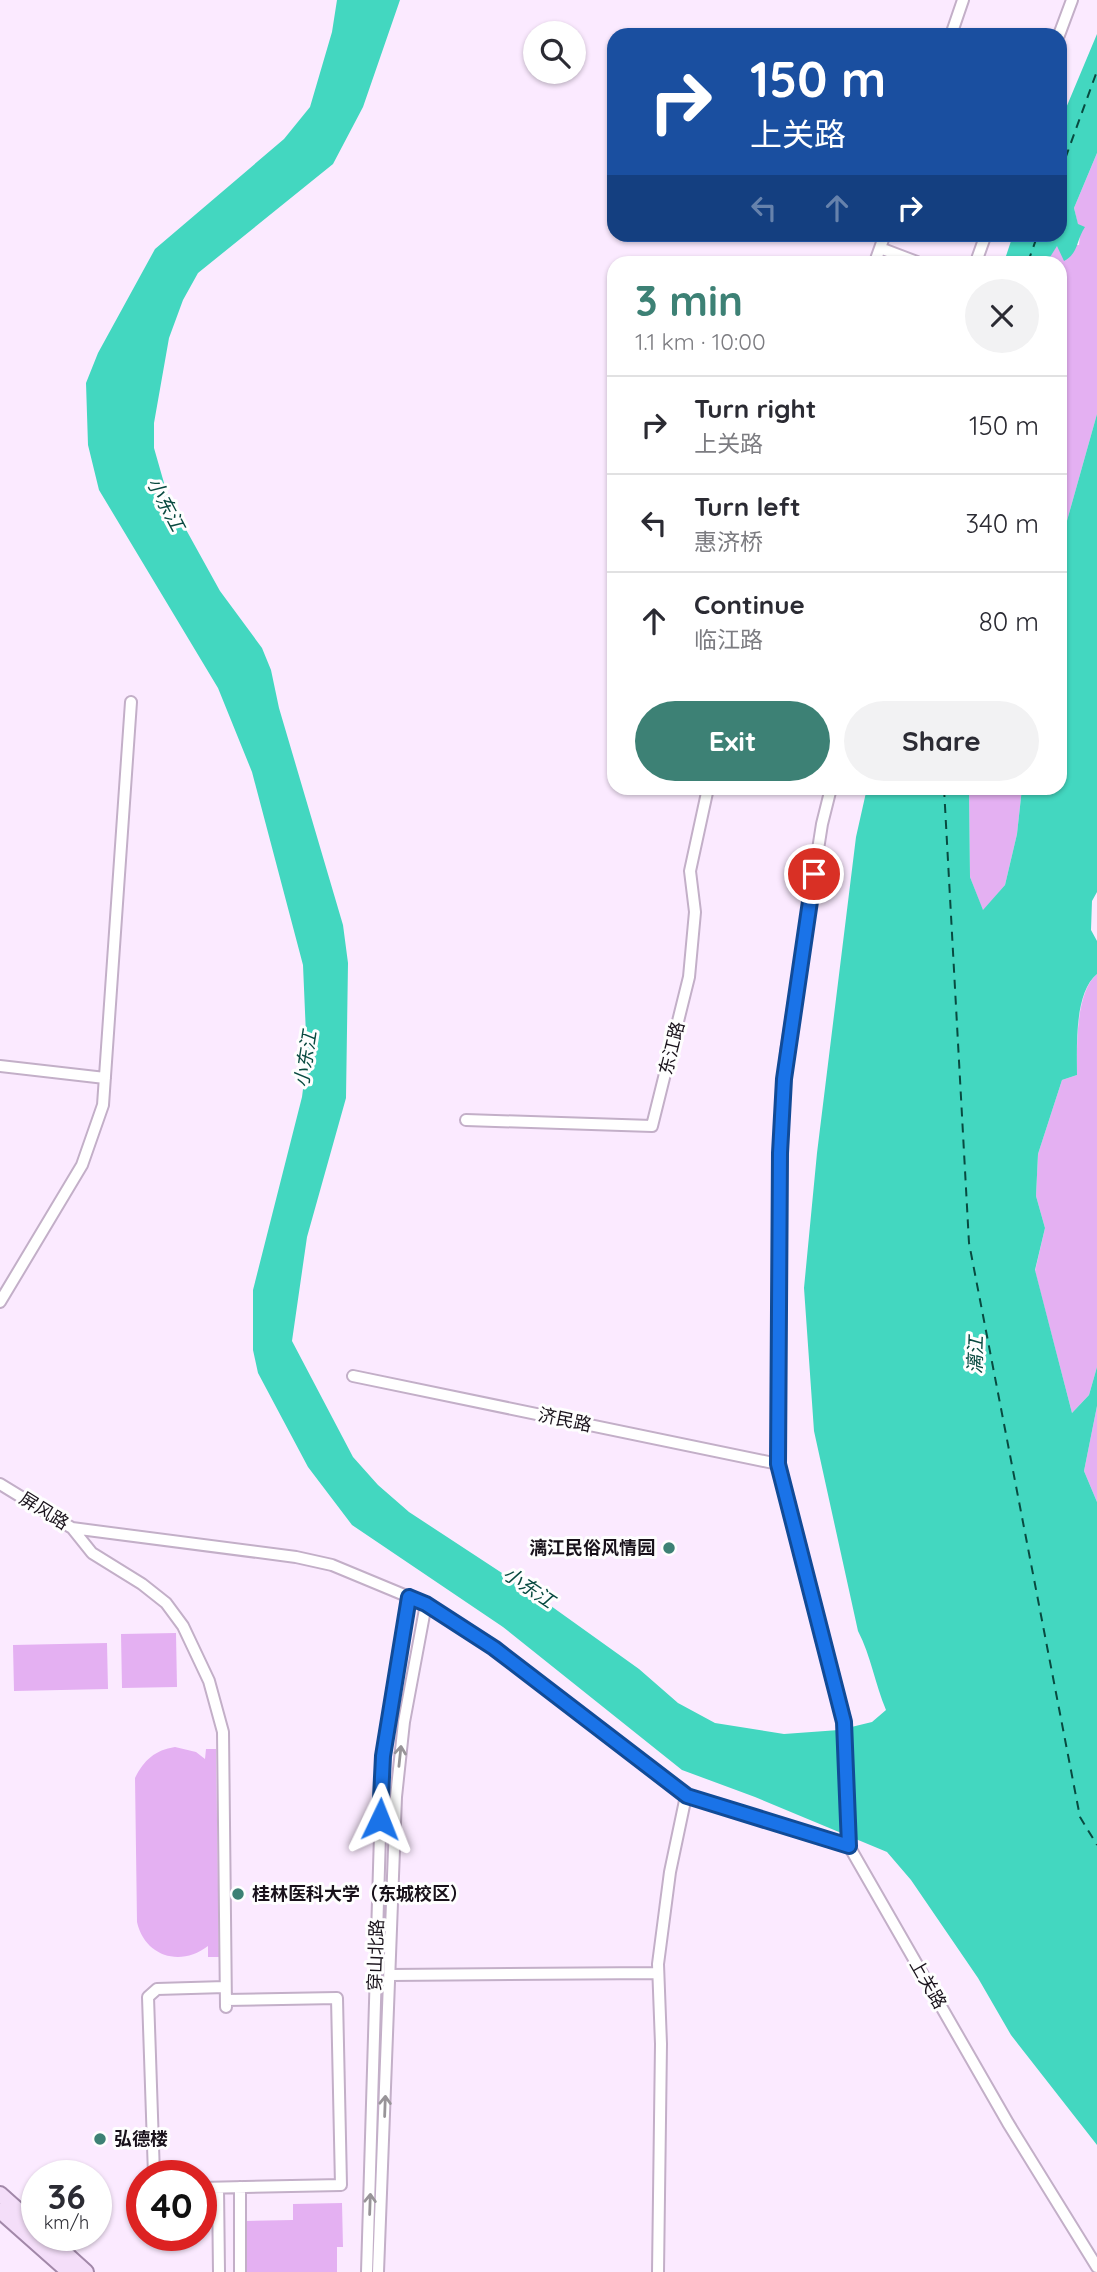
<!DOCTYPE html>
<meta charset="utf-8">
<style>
body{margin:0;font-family:Quicksand,"Noto Sans SC",sans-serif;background:#f2f2f3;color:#2b2b33;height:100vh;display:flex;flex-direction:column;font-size:26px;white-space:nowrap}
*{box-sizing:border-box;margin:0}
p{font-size:23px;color:#7c7c81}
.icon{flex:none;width:38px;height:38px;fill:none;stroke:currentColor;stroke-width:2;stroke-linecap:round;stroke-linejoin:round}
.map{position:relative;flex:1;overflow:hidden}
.panel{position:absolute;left:607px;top:256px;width:460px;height:539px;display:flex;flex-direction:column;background:#fff;border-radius:21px;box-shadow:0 2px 5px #0004}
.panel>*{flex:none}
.banner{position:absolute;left:607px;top:28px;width:460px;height:214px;border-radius:21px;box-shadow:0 2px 5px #0004;background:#1a4fa0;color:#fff;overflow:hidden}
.controls{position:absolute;left:523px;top:21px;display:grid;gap:14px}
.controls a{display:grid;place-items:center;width:63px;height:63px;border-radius:50%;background:#fff;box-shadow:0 2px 5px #0004;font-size:35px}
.speed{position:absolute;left:21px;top:2160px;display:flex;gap:14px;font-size:35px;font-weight:700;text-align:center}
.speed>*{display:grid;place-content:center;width:91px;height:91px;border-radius:50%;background:#fff;box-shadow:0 2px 5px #0004;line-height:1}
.speed small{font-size:18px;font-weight:400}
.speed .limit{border:10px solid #d22;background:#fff;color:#111}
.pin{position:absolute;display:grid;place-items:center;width:60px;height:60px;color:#fff;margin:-30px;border:4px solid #fff;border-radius:50%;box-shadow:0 2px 7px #0007}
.me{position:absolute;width:77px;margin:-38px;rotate:2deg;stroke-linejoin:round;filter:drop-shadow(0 0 5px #0008)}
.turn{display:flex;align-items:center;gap:24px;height:147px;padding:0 28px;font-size:32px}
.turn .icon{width:91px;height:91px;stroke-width:2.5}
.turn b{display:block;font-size:49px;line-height:60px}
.lanes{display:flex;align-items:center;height:66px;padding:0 28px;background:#0003;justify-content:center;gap:35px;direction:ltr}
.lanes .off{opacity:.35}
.round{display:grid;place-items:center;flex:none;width:74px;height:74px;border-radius:37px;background:#f2f2f3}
.overview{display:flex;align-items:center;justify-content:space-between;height:119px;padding:0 28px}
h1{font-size:42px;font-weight:700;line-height:52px;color:#3d8175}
.action{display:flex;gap:14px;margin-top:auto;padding:14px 28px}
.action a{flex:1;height:80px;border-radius:42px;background:#3d8175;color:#fff;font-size:28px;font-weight:700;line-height:80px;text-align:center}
.action a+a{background:#f2f2f3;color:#2b2b33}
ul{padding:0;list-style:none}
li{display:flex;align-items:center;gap:21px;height:98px;padding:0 28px;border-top:2px solid #e1e1e2}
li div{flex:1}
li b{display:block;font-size:26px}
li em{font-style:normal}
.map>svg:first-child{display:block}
.green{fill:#e4b0f2}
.water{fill:#43d7c0}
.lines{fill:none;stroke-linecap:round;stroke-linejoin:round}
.ferry{stroke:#084a40;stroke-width:2;stroke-dasharray:9 7;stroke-linecap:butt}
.minor-casing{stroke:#c3afc8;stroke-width:14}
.major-casing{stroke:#a288a9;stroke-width:18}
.minor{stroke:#fff;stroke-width:10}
.major{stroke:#f4def9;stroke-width:14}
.oneway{stroke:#989498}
.route-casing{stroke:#114b97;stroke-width:18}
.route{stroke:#1a73e8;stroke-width:12}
.poi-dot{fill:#3d8175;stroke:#fefefe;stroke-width:2.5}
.labels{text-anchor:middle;stroke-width:6;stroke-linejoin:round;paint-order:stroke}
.street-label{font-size:18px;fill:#19121b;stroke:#fefefe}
.poi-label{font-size:18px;font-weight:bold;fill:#19121b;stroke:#fefefe;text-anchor:start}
.water-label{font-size:19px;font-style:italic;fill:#084a40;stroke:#fefefe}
</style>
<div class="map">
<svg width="1097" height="2272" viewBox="0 0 1097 2272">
<rect width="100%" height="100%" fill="#fbeaff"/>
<path class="green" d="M 1097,153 L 1097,414 L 1061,542 L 1060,262 L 1047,262 L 1057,245 L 1079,245 L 1080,234 L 1074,208 Z
M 969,788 L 1022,788 L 1017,834 L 1005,885 L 983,911 L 970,877 Z
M 1097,974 L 1097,1367 L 1089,1395 L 1072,1413 L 1035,1271 L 1045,1228 L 1036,1196 L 1038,1154 L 1062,1080 L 1077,1075 C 1077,1047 1075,993 1097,974 Z
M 1097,1406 L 1097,1502 L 1084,1471 Z
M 176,1633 L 177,1687 L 122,1688 L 121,1634 Z
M 107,1643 L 108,1689 L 14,1691 L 13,1645 Z
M 175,1747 L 196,1752 L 205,1759 L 206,1749 L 216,1749 L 219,1957 L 208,1957 L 208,1946 C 181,1967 145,1957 137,1922 L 135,1778 C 144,1760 155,1750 175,1747 Z
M 342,2203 L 343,2247 L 337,2247 L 337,2272 L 244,2272 L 244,2221 L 293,2220 L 293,2204 Z"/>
<path class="water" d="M 337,0 L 400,0 L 363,107 L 333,164 L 198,273 L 183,300 L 169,338 L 154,423 L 154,448 L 168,497 L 220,591 L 262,648 L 271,670 L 279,708 L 343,925 L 348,963 L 346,1098 L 307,1237 L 292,1341 L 353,1457 L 378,1485 L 409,1512 L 537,1596 L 639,1669 L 678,1703 L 715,1723 L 784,1734 L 839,1730 L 872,1722 L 886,1710 C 875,1684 871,1656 858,1631 L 814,1431 L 804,1288 L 817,1153 L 856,837 L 867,788 L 969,788 L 970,877 L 983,910 L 1005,885 L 1017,834 L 1022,788 L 1060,788 L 1061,542 L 1097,414 L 1097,892 L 1092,901 L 1091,930 L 1097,941 L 1097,974 C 1074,993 1077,1047 1077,1075 L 1062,1080 L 1038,1154 L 1036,1196 L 1045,1228 L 1035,1270 L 1072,1413 L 1089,1395 L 1097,1367 L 1097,1406 L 1084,1471 L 1097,1502 L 1097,2145 L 1011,2035 L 978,1978 L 911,1880 L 887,1852 L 755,1797 L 682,1770 L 503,1627 L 352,1525 L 308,1467 L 258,1373 L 253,1350 L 253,1290 L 302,1097 L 307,1058 L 303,965 L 252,772 L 218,688 L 99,490 L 88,445 L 86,383 L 98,353 L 155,249 L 284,139 L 310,107 L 332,32 Z
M 1097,34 L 1097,153 L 1074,208 L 1078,224 L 1085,227 C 1076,240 1079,253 1064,261 L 1057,246 L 1047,262 L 1004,262 L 1013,235 L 1060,234 L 1061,120 Z"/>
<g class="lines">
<path class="ferry" d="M 1060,173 L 1097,71
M 1028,262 L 1038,234
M 944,788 L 969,1243 L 1080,1817 L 1097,1845"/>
<g class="minor-casing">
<path id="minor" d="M 951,35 L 963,0
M 1059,35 L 1072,0
M 880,248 L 917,262
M 875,262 L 885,234
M 976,262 L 986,234
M 831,788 L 822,824 L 786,1052 L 780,1153 L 778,1464 L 844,1722 L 849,1846 L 1008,2123 L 1097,2267
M 0,1066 L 105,1078
M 466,1120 L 652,1126 L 689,977 L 695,912 L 690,871 L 708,788
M 0,1302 L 82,1165 L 103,1105 L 131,702
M 353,1376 L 778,1464
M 0,1484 L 72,1528 L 92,1553 L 142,1584 L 166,1603 L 183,1626 L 209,1681 L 223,1732 L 226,2007
M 72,1528 L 296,1557 L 332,1565 L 426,1604 L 494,1649 L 686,1796 L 849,1846
M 390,1975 L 658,1973
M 154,2175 L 148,1997 L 157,1989 L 225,1987
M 240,2187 L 240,2272
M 201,2188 L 341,2185 L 337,1998 L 226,2000
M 218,2188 L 219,2272
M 367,2272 L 382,1767 L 409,1597
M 378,2272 L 396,1797 L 404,1722 L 426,1604
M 658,2272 L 661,2044 L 658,1964 L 670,1872 L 686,1796"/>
</g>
<g class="major-casing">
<path id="major" d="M 0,2194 L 37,2227
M 0,2211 L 69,2272
M 45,2235 L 86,2272"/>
</g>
<use href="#minor" class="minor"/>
<use href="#major" class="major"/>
</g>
<defs><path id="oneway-shaft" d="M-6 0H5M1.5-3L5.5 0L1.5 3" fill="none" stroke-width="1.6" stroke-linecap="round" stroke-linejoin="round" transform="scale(1.75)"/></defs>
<g class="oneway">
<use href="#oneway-shaft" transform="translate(400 1756) rotate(-84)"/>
<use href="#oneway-shaft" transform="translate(385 2106) rotate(-88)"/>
<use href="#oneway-shaft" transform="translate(370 2204) rotate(-88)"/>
</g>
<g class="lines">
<g class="route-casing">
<path id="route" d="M 380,1819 L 383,1756 L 409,1597 L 426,1604 L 494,1648 L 687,1796 L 849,1846 L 844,1722 L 778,1464 L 780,1153 L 784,1079 L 814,874"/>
</g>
<use href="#route" class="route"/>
</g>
<g class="poi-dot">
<circle cx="669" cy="1548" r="7"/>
<circle cx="238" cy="1894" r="7"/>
<circle cx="100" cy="2139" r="7"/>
</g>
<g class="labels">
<g class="street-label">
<text transform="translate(672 1048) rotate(-76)" y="6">东江路</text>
<text transform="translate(565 1420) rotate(12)" y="6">济民路</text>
<text transform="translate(44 1511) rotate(32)" y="6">屏风路</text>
<text transform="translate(376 1955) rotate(-88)" y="6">穿山北路</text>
<text transform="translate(928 1984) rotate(60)" y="6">上关路</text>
</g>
<g class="poi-label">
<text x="655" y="1554" text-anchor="end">漓江民俗风情园</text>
<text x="252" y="1900">桂林医科大学（东城校区）</text>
<text x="114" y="2145">弘德楼</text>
</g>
<g class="water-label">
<text transform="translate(166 504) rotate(62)" y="7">小东江</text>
<text transform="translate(305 1059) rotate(-81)" y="7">小东江</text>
<text transform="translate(975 1355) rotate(-88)" y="7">漓江</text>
<text transform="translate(529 1587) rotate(34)" y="7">小东江</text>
</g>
</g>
</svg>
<div class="controls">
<a><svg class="icon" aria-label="search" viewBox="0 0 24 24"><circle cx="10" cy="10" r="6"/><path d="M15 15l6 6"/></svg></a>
</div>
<div class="speed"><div>36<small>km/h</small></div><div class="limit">40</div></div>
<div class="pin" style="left:814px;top:874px;background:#d93025"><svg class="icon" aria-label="arrive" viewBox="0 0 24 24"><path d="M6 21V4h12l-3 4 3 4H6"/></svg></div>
<svg class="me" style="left:380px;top:1819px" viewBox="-20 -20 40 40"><path d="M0-17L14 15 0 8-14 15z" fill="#1a73e8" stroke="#fff" stroke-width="4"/></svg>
<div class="banner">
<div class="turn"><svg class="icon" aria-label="right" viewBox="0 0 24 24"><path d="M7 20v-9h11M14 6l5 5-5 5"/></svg><div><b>150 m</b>上关路</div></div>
<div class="lanes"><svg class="icon off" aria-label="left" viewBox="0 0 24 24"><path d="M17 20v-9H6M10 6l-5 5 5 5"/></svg><svg class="icon off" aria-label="ahead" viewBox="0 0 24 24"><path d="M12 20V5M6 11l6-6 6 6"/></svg><svg class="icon" aria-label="right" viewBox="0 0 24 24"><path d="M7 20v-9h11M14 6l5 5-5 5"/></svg></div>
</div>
<section class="panel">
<div class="overview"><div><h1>3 min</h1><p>1.1 km · 10:00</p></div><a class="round"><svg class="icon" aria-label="close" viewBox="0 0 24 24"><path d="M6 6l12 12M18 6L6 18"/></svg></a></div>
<ul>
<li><svg class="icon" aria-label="right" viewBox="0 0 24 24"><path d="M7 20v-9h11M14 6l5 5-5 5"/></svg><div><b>Turn right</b><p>上关路</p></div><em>150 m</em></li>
<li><svg class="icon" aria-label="left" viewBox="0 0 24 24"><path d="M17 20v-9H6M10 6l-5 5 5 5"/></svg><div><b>Turn left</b><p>惠济桥</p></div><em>340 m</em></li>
<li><svg class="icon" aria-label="ahead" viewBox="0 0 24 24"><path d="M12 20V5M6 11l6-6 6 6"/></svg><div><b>Continue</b><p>临江路</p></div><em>80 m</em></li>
</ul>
<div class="action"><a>Exit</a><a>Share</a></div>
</section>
</div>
